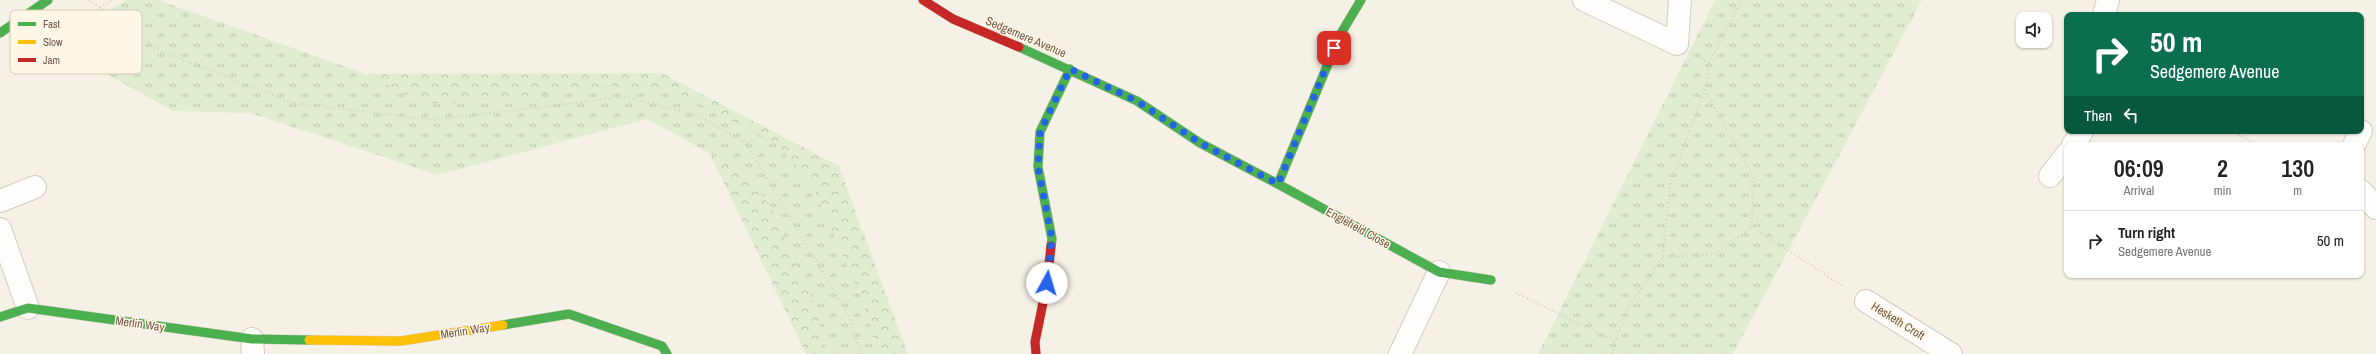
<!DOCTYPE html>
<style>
body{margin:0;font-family:"Archivo Narrow",sans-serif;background:#f2f2f2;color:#222;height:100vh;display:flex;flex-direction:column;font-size:15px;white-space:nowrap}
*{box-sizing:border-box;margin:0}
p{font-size:13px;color:#767676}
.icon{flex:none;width:22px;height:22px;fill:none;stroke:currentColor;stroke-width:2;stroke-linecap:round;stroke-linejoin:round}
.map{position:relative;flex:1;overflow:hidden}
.sheet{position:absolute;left:2064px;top:142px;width:300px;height:136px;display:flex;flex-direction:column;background:#fff;border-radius:8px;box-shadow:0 1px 3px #0004}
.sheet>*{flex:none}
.guide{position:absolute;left:2064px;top:12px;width:300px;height:122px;border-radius:8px;box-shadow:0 1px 3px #0004;background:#0b6e4f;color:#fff;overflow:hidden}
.buttons{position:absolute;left:2016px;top:12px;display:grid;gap:8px}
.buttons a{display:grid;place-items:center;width:36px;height:36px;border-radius:8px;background:#fff;box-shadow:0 1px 3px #0004;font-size:20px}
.pin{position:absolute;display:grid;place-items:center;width:34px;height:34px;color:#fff;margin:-17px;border-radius:8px;box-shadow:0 2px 6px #0006}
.me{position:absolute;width:44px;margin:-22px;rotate:6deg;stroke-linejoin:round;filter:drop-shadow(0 0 3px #0008)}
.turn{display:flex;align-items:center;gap:14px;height:84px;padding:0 20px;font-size:18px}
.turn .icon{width:52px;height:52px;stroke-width:2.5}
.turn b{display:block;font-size:28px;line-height:34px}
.then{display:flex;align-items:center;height:38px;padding:0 20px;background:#0003;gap:8px;font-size:15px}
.eta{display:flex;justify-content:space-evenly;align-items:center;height:68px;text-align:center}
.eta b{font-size:24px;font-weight:600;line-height:28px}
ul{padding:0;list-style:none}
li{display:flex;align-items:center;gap:12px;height:60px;padding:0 20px;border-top:1px solid #e0e0e0}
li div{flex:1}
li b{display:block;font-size:15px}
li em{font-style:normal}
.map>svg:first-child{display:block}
.forest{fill:url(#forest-crowns)}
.park{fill:url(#park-tufts)}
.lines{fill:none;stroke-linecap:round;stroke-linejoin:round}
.street-casing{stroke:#d5ccc1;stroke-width:24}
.fast-casing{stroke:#d6cdc3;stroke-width:10}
.slow-casing{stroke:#d6cdc3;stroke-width:10}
.jam-casing{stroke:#d6cdc3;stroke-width:10}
.path{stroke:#d9d1cb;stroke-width:2.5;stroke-dasharray:1 3;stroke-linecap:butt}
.street{stroke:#fefdfb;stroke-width:22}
.fast{stroke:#4caf50;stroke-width:9}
.slow{stroke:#ffc107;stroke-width:9}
.jam{stroke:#c62828;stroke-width:9}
.route{stroke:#2563eb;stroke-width:7;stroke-dasharray:0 12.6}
.labels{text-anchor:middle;stroke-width:3;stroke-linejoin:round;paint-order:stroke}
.street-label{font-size:12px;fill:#735948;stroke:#fff7e6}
.key{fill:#fff7e6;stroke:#d5c8b7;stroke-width:1}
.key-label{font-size:11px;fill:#735948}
</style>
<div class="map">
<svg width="2376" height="354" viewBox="0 0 2376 354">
<defs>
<pattern id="forest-crowns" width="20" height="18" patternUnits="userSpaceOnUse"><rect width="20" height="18" fill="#e0edd1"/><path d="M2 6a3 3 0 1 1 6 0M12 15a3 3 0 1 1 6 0" fill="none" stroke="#bac3ac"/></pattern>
<pattern id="park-tufts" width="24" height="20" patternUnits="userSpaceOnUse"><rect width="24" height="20" fill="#e0edd1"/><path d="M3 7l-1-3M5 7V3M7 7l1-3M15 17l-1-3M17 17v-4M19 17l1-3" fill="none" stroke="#bac3ac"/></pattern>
</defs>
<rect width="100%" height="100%" fill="#f6f1e6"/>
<path class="forest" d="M 662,73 L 839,166 L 908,354 L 878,354 L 863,302 L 678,93 L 425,104 L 366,74 Z
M 710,154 L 752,182 L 773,210 L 816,309 L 828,354 L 806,354 Z"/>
<path class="park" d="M 127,0 L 158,0 L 366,74 L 425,104 L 498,101 L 609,86 L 678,93 L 775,143 L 811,182 L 863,302 L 878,354 L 828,354 L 816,309 L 773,210 L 752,182 L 710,154 L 647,119 L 438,175 L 250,113 L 173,111 L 51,43 Z
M 1715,0 L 1922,0 L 1733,354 L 1538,354 Z"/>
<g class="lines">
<g class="street-casing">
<path id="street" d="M 1584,0 L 1677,44 L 1680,0
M 2104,15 L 2108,0
M 2073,145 L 2082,131
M 2354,145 L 2361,131
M 2050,176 L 2067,154
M 2361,191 L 2376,208
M 0,201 L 35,187
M 0,229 L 28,308
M 1866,301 L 1951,354
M 252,339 L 253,354
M 1400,354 L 1439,272"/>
</g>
<g class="fast-casing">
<path id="fast" d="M 0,33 L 48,0
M 1019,47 L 1137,101 L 1200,143 L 1278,184 L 1340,35 L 1361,0
M 1278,184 L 1439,272 L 1491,280
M 1051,246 L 1052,239 L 1038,167 L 1040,132 L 1070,69
M 0,317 L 28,308 L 252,339 L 309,340
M 503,325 L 569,314 L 662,346 L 667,354"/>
</g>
<g class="slow-casing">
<path id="slow" d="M 309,340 L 401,341 L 503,325"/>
</g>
<g class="jam-casing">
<path id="jam" d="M 923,0 L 953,19 L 1019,47
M 1036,354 L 1035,342 L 1047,283 L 1051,246"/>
</g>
<path class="path" d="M 89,0 L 161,51 L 293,103 L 433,120 L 625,97 L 697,115 L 746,143 L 849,316 L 861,354
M 100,8 L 113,0
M 1701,58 L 1709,63
M 1705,90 L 1753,177 L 1752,227
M 2232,131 L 2258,145
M 1663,257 L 1714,254 L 1752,227 L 1843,286
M 1516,293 L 1615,341
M 1612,354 L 1615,341 L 1630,304 L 1663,257 L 1670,184 L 1705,89 L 1709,63 L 1742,0"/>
<use href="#street" class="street"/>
<use href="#fast" class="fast"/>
<use href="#slow" class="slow"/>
<use href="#jam" class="jam"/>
</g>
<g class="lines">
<path class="route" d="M 1047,283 L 1052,239 L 1038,167 L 1040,132 L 1070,69 L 1137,101 L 1200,143 L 1278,184 L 1334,48"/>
</g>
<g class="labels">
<g class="street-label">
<text transform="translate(1026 37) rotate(23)" y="4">Sedgemere Avenue</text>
<text transform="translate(1358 228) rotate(29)" y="4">Englefield Close</text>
<text transform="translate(1898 321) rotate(32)" y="4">Hesketh Croft</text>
<text transform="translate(140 324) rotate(8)" y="4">Merlin Way</text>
<text transform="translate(465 331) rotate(-9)" y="4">Merlin Way</text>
</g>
</g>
<rect x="10" y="10" width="132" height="64" rx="6" class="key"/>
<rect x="18" y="22" width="18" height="4" fill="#4caf50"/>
<rect x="18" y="40" width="18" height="4" fill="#ffc107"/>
<rect x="18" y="58" width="18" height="4" fill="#c62828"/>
<g class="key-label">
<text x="43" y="28">Fast</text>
<text x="43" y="46">Slow</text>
<text x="43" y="64">Jam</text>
</g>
</svg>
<div class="buttons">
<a><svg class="icon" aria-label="sound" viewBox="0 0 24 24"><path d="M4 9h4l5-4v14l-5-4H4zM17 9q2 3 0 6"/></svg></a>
</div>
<div class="pin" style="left:1334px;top:48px;background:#d93025"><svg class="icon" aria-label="arrive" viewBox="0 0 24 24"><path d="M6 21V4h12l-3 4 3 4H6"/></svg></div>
<svg class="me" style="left:1047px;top:283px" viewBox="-20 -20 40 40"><circle r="19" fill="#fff"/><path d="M0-13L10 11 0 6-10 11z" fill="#2563eb"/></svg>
<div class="guide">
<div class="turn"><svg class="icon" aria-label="right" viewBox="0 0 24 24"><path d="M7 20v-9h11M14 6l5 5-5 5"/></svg><div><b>50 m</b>Sedgemere Avenue</div></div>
<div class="then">Then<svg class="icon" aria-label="left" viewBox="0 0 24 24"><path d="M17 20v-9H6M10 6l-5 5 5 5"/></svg></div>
</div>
<section class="sheet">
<div class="eta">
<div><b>06:09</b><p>Arrival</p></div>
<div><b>2</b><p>min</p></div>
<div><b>130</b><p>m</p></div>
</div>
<ul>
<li><svg class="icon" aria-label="right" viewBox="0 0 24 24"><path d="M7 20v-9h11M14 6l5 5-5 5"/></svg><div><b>Turn right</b><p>Sedgemere Avenue</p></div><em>50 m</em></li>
</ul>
</section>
</div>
